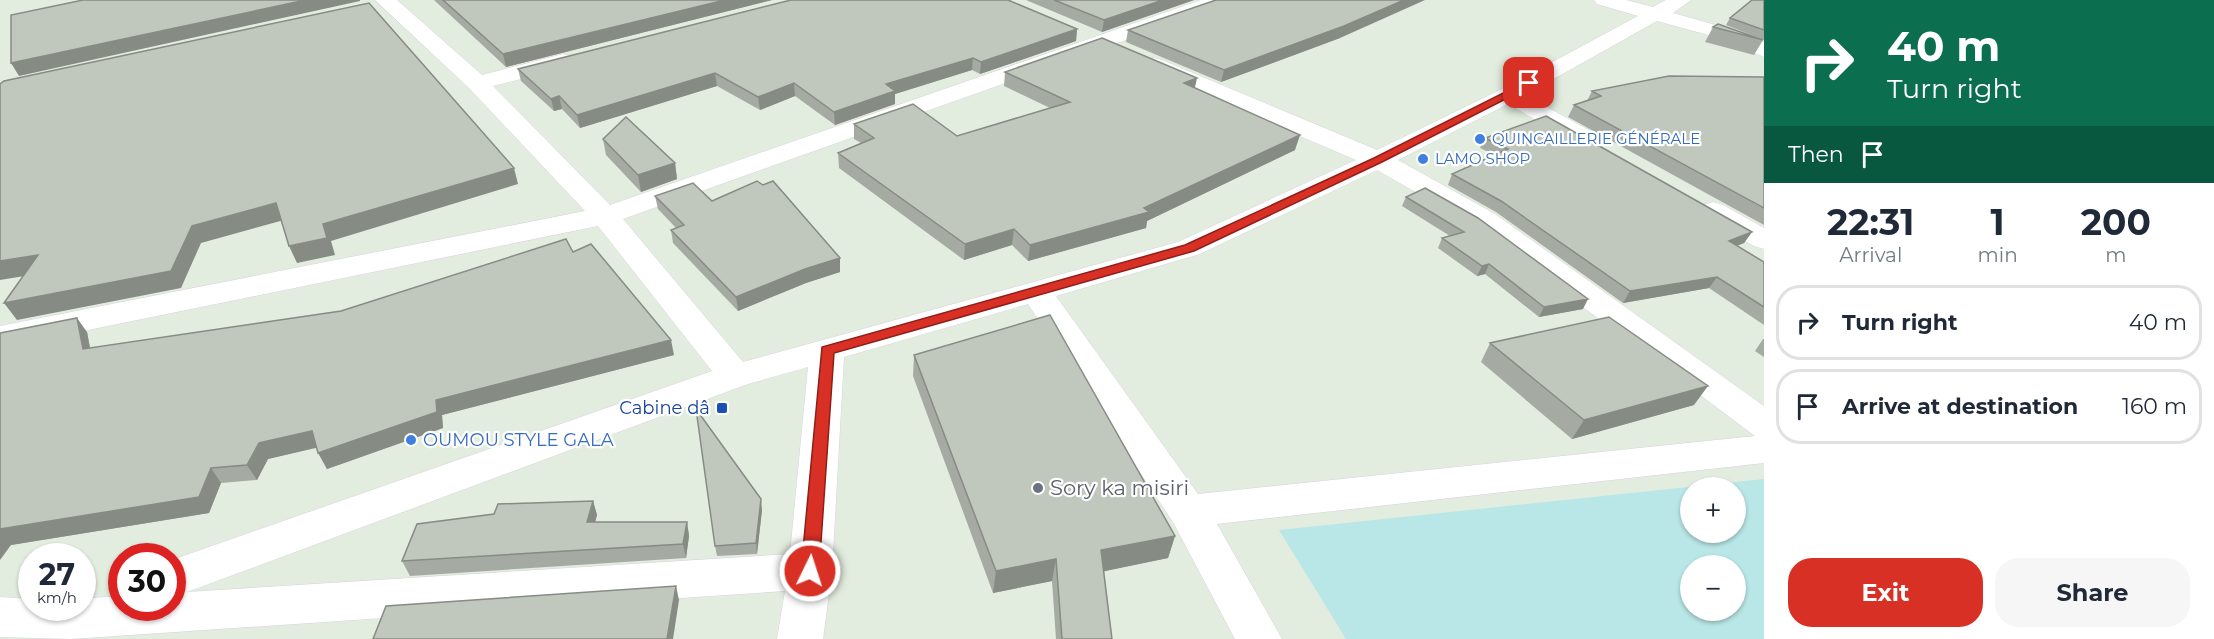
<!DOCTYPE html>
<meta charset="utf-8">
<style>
body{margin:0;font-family:Montserrat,sans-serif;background:#f6f6f7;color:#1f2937;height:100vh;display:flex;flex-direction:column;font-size:22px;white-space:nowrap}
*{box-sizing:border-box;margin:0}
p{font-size:20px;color:#747a83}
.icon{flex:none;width:33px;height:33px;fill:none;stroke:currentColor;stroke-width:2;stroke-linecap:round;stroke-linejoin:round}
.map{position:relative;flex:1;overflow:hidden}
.sheet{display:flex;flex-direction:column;background:#fff;width:450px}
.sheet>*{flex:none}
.top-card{background:#0b6e4f;color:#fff;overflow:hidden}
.fabs{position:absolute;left:1680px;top:477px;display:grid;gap:12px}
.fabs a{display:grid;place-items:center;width:66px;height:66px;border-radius:50%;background:#fff;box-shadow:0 2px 4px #0004;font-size:30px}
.speed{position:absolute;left:18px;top:543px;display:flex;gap:12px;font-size:30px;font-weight:700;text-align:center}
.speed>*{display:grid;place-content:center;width:78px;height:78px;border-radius:50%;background:#fff;box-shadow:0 2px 4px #0004;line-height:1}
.speed small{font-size:15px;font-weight:400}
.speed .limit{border:9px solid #d22;background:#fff;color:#111}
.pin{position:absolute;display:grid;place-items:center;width:51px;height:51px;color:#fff;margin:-26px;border-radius:12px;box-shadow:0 3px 9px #0006}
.me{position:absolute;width:66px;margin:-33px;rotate:4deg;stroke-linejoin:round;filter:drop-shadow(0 0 4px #0008)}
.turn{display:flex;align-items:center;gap:21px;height:126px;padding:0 24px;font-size:27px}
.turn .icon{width:78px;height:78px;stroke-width:2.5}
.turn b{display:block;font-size:42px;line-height:51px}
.then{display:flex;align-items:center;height:57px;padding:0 24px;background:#0003;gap:12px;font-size:22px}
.eta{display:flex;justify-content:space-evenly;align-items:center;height:102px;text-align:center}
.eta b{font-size:36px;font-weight:700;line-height:42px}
.primary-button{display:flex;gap:12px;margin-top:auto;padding:12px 24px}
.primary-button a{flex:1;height:69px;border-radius:24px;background:#d93025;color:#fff;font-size:24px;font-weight:700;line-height:69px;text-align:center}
.primary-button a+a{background:#f6f6f7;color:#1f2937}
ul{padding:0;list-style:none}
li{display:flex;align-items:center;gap:18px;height:75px;margin:0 12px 9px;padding:0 12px;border:3px solid #e0e1e3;border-radius:24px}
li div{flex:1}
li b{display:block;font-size:22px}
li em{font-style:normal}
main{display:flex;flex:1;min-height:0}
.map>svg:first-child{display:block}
.green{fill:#b9e6e7;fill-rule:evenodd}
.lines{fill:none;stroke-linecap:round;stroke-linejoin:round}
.minor-casing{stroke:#d8d3db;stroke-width:1}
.minor{fill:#fff;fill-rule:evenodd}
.wall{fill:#a5aba2}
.shaded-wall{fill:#868b84}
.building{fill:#c0c7bc;stroke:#868b84;stroke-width:1.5}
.route{fill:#d93025;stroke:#8d1f18;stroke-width:1.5}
.shop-dot{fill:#3f7fe0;stroke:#fff;stroke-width:2}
.transit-dot{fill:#1a4fb4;stroke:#fff;stroke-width:2}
.worship-dot{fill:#6b7280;stroke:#fff;stroke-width:2}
.labels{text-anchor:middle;stroke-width:4.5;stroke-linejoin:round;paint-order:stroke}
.far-shop-label{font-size:15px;fill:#366cbe;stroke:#fff;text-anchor:start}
.transit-label{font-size:18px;fill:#164399;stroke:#fff;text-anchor:end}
.shop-label{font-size:18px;fill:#366cbe;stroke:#fff;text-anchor:start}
.near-worship-label{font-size:21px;fill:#5b616d;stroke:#fff;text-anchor:start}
</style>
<main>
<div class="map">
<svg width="1764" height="639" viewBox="0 0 1764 639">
<rect width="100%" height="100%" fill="#e2eddf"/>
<path class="green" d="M 1764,479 L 1764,639 L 1346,639 L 1279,530 ZM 1690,488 L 1736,488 L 1736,532 L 1690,532 ZM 1690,566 L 1736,566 L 1736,610 L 1690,610 Z"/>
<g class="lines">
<g class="minor-casing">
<path id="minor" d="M 375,0 L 397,0 L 482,75 L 563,54 L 571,56 L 574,61 L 571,66 L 493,86 L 610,205 L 1201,0 L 1230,0 L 1227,4 L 623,219 L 743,362 L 1178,242 L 1356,160 L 1146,70 L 1143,65 L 1146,60 L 1154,58 L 1162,60 L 1377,150 L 1500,90 L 1638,16 L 1597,4 L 1594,0 L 1626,0 L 1653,7 L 1666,0 L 1691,0 L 1673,13 L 1737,31 L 1764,42 L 1764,57 L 1723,39 L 1657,21 L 1525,95 L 1594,133 L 1598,138 L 1594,143 L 1585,146 L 1576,143 L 1508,104 L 1398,160 L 1495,214 L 1764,406 L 1764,463 L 1217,524 L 1282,639 L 1235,639 L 1173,522 L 1028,304 L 844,357 L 832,571 L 823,639 L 777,639 L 785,591 L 71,639 L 0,637 L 0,597 L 32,599 L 32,608 L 82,608 L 82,595 L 91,598 L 122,596 L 122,608 L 172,608 L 172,560 L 712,371 L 598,226 L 0,348 L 0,326 L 585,211 L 469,88 ZM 1377,170 L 1475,226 L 1755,436 L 1198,494 L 1056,296 L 1200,254 ZM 808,367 L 790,554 L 187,592 L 748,384 Z
M 1713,202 L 1723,205 L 1764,228 L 1764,249 L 1754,246 L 1703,217 L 1699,211 L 1703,205 Z"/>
</g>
<use href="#minor" class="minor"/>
</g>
<path class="wall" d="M 434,0 L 772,0 L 506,67 Z
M 1026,0 L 1194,0 L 1102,32 Z
M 1764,0 L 1764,40 L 1726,25 L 1730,18 Z
M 1713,27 L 1763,40 L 1754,55 L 1705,42 Z
M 1077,29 L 1076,41 L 980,74 L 972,70 L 895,94 L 895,104 L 835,125 L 795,96 L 760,110 L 717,86 L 580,128 L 562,109 L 554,111 L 521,81 L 518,69 Z
M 1128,30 L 1340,38 L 1221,82 L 1126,42 Z
M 1005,72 L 1195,88 L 1295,150 L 1147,221 L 1146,228 L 1028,261 L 1012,245 L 964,260 L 839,168 L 838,153 L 861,143 L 854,139 L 854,124 L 957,136 L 1050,108 L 1004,86 Z
M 1764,77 L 1764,225 L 1568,117 L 1574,105 L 1587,101 L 1592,91 Z
M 1485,138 L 1752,232 L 1744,243 L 1737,246 L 1764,262 L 1764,325 L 1709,288 L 1623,303 L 1496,212 L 1448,185 L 1452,174 L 1495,155 L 1480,148 Z
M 603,139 L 675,163 L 677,179 L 641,192 L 606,155 Z
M 1425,188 L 1583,309 L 1539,317 L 1485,274 L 1477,276 L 1438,248 L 1442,238 L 1450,236 L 1402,206 L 1406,197 Z
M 655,196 L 712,201 L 840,258 L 840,272 L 806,283 L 738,311 L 673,243 L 671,230 L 676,228 L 658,209 Z
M 573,252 L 674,355 L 442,415 L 443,428 L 327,469 L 317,447 L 268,459 L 257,480 L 221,483 L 209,513 L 11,545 L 87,332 L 90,348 L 341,311 Z
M 1763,339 L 1764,339 L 1764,357 L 1755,351 Z
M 1490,343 L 1694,405 L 1572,439 L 1481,362 Z
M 914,355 L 1175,536 L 1168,558 L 1104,571 L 1112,639 L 1056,639 L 1052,581 L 993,593 L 913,376 Z
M 593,501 L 597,515 L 595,522 L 687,522 L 689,536 L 686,558 L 410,576 L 402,561 Z
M 762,510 L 757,554 L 717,556 L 715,546 Z"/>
<path class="shaded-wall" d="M 306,0 L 360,0 L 360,1 L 19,76 L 11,63 Z
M 725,0 L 772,0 L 506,67 L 503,54 Z
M 1163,0 L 1194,0 L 1102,32 L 1104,20 Z
M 1404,0 L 1425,0 L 1340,38 L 1221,82 L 1224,70 Z
M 1077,29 L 1076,41 L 980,74 L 981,62 Z
M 973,58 L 972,70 L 895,94 L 895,104 L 835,125 L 834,112 L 886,84 Z
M 715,73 L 717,86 L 580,128 L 577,115 Z
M 1197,78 L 1194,92 L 1184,83 Z
M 794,83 L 795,96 L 760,110 L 758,97 Z
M 559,96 L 562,109 L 554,111 L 551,99 Z
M 1300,135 L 1295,150 L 1147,221 L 1146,228 L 1028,261 L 1030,245 L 1144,208 Z
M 675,163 L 677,179 L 641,192 L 638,175 Z
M 514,168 L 518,184 L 331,241 L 335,255 L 297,263 L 289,246 L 323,224 Z
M 276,203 L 284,220 L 201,243 L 181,288 L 17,320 L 4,303 L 192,226 Z
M 1014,229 L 1012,245 L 964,260 L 965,244 Z
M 1752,232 L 1744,243 L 1721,252 L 1729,241 Z
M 38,255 L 49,272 L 0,280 L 0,261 Z
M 840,258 L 840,272 L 806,283 L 738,311 L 736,297 L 805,269 Z
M 1489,264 L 1485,274 L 1477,276 L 1482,266 Z
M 1717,277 L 1709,288 L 1623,303 L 1630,291 Z
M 1588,299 L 1583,309 L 1539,317 L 1544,307 Z
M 77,318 L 87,332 L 93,364 L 83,349 Z
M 671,340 L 674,355 L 442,415 L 443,428 L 327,469 L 318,453 L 436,400 Z
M 1708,386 L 1694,405 L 1572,439 L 1584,420 Z
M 312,431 L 320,447 L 268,459 L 257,480 L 247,465 L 259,443 Z
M 211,468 L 221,483 L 209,513 L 11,545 L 0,560 L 0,529 Z
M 761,499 L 762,510 L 757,554 L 756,543 Z
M 593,501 L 597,515 L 591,537 L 587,522 Z
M 687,522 L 689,536 L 686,558 L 683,544 Z
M 1175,536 L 1168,558 L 1096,573 L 1101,550 Z
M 1056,559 L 1052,581 L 993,593 L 996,571 Z
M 676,586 L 679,600 L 673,639 L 667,639 Z"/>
<path class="building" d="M 83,0 L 306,0 L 11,63 L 11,15 Z
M 443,0 L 725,0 L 503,54 Z
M 791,0 L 1008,0 L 1077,29 L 981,62 L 973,58 L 886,84 L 895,91 L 834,112 L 794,83 L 758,97 L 715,73 L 577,115 L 559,96 L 551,99 L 518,69 Z
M 1054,0 L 1163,0 L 1104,20 Z
M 1216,0 L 1404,0 L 1344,26 L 1224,70 L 1128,30 Z
M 1752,0 L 1764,0 L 1764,30 L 1730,18 Z
M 369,3 L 514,168 L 323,224 L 327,238 L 289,246 L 276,203 L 192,226 L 171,271 L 4,303 L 38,255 L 0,261 L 0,84 L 4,81 Z
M 1718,24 L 1763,40 L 1713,27 Z
M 1102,38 L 1197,78 L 1184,83 L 1300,135 L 1144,208 L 1149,212 L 1030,245 L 1014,229 L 965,244 L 838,153 L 874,138 L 854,124 L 913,104 L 957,136 L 1070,102 L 1005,72 Z
M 1669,76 L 1764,77 L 1764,208 L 1574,105 L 1601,96 L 1592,91 Z
M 1546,116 L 1752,232 L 1729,241 L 1764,262 L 1764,307 L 1717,277 L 1630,291 L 1501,201 L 1452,174 L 1508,149 L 1485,138 Z
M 626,117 L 675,163 L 638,175 L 603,139 Z
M 757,181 L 763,185 L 773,181 L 840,258 L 805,269 L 736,297 L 671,230 L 684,225 L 655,196 L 693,183 L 712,201 Z
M 1425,188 L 1478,218 L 1588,299 L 1544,307 L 1489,264 L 1482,266 L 1442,238 L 1464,232 L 1406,197 Z
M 566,239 L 573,252 L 591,244 L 671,340 L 436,400 L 437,412 L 318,453 L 312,431 L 259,443 L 247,465 L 211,468 L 199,497 L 0,529 L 0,333 L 77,318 L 83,349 L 341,311 Z
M 1050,315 L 1175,536 L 1101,550 L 1112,639 L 1062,639 L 1056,559 L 996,571 L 914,355 Z
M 1609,317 L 1708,386 L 1584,420 L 1490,343 Z
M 696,409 L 761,499 L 756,543 L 715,546 Z
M 593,501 L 587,522 L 687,522 L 683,544 L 402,561 L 417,524 L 494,514 L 498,504 Z
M 676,586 L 667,639 L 373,639 L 386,606 Z"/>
<path class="route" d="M 1529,80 L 1534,83 L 1533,85 L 1382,162 L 1194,251 L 834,353 L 819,571 L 816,576 L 810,579 L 804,576 L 801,571 L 822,347 L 1185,245 L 1374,158 Z"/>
<g class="shop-dot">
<circle cx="1480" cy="139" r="6"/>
<circle cx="1423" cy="159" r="6"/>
<circle cx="411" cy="440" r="6"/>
</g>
<rect class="transit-dot" x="716" y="402" width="12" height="12" rx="3"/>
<circle class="worship-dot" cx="1038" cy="488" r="6"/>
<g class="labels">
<g class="far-shop-label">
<text x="1492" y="144">QUINCAILLERIE GÉNÉRALE</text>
<text x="1435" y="164">LAMO SHOP</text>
</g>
<g class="transit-label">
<text x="710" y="414">Cabine dâ</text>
</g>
<g class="shop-label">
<text x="423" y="446">OUMOU STYLE GALA</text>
</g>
<g class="near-worship-label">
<text x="1050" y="495">Sory ka misiri</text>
</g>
</g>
</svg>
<div class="fabs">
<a>+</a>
<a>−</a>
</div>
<div class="speed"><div>27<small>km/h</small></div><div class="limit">30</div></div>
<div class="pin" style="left:1529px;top:83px;background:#d93025"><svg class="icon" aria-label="arrive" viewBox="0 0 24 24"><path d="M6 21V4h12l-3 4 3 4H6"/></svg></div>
<svg class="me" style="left:810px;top:571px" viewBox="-20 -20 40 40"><circle r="17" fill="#d93025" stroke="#fff" stroke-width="3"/><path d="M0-11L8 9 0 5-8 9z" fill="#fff"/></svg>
</div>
<section class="sheet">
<div class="top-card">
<div class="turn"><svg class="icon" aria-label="right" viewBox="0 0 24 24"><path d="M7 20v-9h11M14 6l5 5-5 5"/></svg><div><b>40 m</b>Turn right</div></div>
<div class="then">Then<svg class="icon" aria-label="arrive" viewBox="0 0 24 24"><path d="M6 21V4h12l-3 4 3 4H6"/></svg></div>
</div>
<div class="eta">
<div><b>22:31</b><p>Arrival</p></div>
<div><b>1</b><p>min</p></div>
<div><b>200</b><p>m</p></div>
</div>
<ul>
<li><svg class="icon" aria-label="right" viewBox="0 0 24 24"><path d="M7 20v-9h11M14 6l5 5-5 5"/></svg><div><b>Turn right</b></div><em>40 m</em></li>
<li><svg class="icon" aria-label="arrive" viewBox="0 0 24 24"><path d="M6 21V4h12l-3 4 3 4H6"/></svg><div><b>Arrive at destination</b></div><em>160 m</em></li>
</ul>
<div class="primary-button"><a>Exit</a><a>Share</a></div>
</section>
</main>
